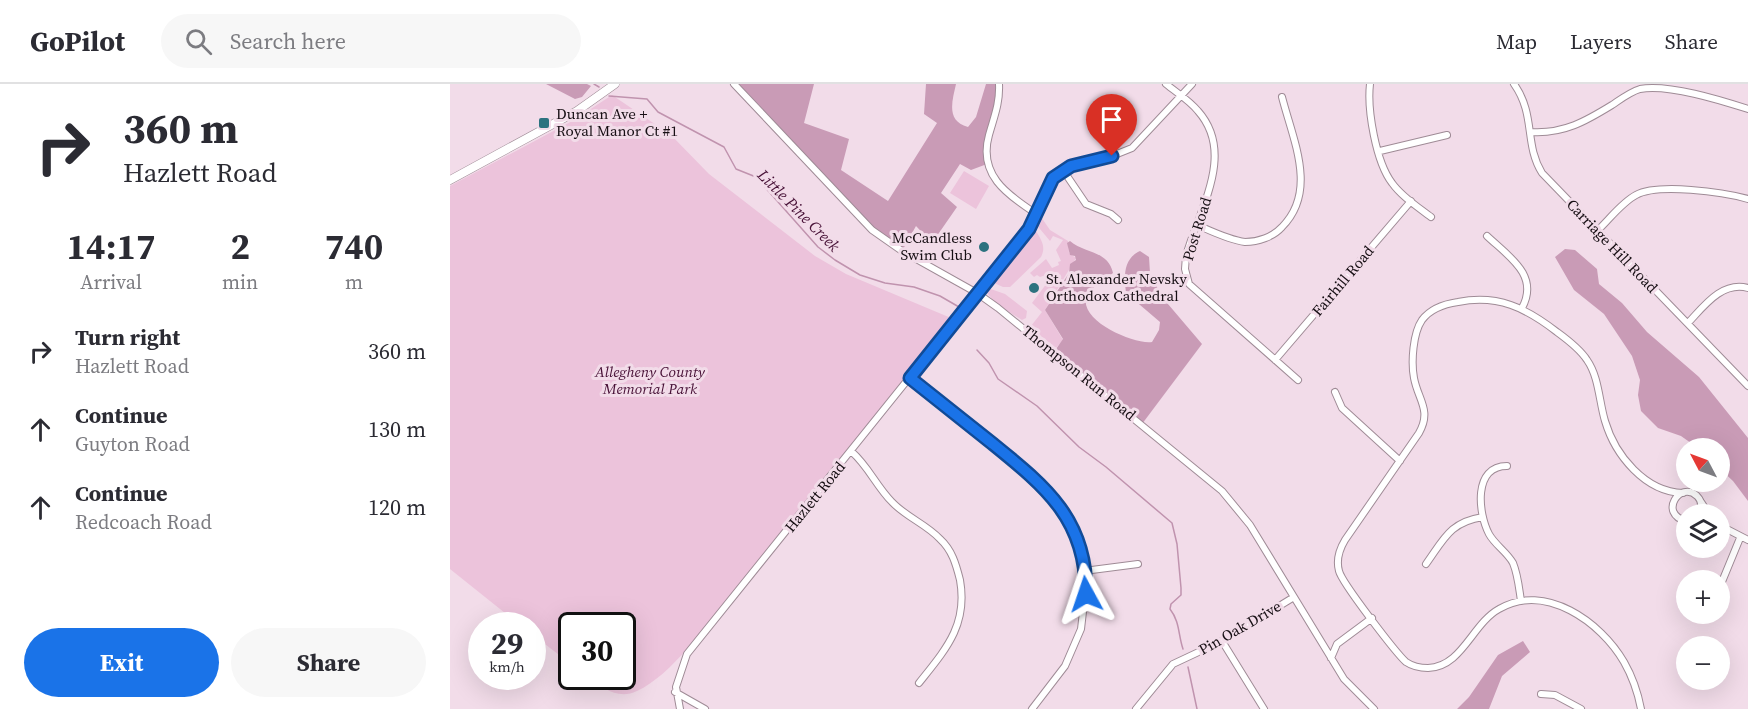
<!DOCTYPE html>
<meta charset="utf-8">
<style>
body{margin:0;font-family:"Source Serif 4",serif;background:#f7f7f7;color:#2b2b33;height:100vh;display:flex;flex-direction:column;font-size:22px;white-space:nowrap}
*{box-sizing:border-box;margin:0}
p{font-size:20px;color:#7c7c81}
.icon{flex:none;width:33px;height:33px;fill:none;stroke:currentColor;stroke-width:2;stroke-linecap:round;stroke-linejoin:round}
.map{position:relative;flex:1;overflow:hidden}
.side{display:flex;flex-direction:column;background:#fff;width:450px}
.side>*{flex:none}
.banner{background:#fff;color:#2b2b33;overflow:hidden}
.needle{width:39px;rotate:311deg}
.buttons{position:absolute;left:1226px;top:354px;display:grid;gap:12px}
.buttons a{display:grid;place-items:center;width:54px;height:54px;border-radius:50%;background:#fff;box-shadow:0 6px 24px #0002;font-size:30px}
.speed{position:absolute;left:18px;top:528px;display:flex;gap:12px;font-size:30px;font-weight:700;text-align:center}
.speed>*{display:grid;place-content:center;width:78px;height:78px;border-radius:50%;background:#fff;box-shadow:0 6px 24px #0002;line-height:1}
.speed small{font-size:15px;font-weight:400}
.speed .limit{border:3px solid #111;border-radius:9px;background:#fff;color:#111}
.pin{position:absolute;display:grid;place-items:center;width:51px;height:51px;color:#fff;margin:-62px -26px;border-radius:50% 50% 50% 0;rotate:-45deg;box-shadow:0 0 6px #0007}
.pin .icon{rotate:45deg}
.me{position:absolute;width:66px;margin:-33px;rotate:355deg;stroke-linejoin:round;filter:drop-shadow(0 0 4px #0008)}
.turn{display:flex;align-items:center;gap:21px;height:126px;padding:0 24px;font-size:27px}
.turn .icon{width:78px;height:78px;stroke-width:2.5}
.turn b{display:block;font-size:42px;line-height:51px}
.eta{display:flex;justify-content:space-evenly;align-items:center;height:102px;text-align:center}
.eta b{font-size:36px;font-weight:700;line-height:42px}
.action{display:flex;gap:12px;margin-top:auto;padding:12px 24px}
.action a{flex:1;height:69px;border-radius:36px;background:#1a73e8;color:#fff;font-size:24px;font-weight:700;line-height:69px;text-align:center}
.action a+a{background:#f7f7f7;color:#2b2b33}
ul{padding:0;list-style:none}
li{display:flex;align-items:center;gap:18px;height:78px;padding:0 24px}
li div{flex:1}
li b{display:block;font-size:22px}
li em{font-style:normal}
header{display:flex;align-items:center;gap:36px;box-sizing:border-box;height:84px;padding:0 30px;background:#fff;border-bottom:2px solid #e1e1e2}
header strong{font-size:28px}
nav{display:flex;gap:33px;margin-inline-start:auto;font-size:21px}
.search{width:420px;height:54px;background:#f7f7f7;display:flex;align-items:center;gap:15px;box-sizing:border-box;padding:0 21px;border-radius:33px;color:#7c7c81;font-size:22px}
main{display:flex;flex:1;min-height:0}
.map>svg:first-child{display:block}
.green{fill:#ecc3db}
.forest{fill:#c99bb6}
.lines{fill:none;stroke-linecap:round;stroke-linejoin:round}
.stream{stroke:#c093ae;stroke-width:1.5}
.minor-casing{stroke:#9f8b96;stroke-width:8}
.major-casing{stroke:#9f8b96;stroke-width:9}
.minor{stroke:#fff;stroke-width:6}
.major{stroke:#fff;stroke-width:8}
.route-casing{stroke:#114b97;stroke-width:15}
.route{stroke:#1a73e8;stroke-width:10}
.poi-dot{fill:#2c727f;stroke:#f2dce9;stroke-width:2}
.labels{text-anchor:middle;stroke-width:6;stroke-linejoin:round;paint-order:stroke}
.poi-label{font-size:15px;fill:#170f14;stroke:#f2dce9;text-anchor:start}
.street-label{font-size:15px;fill:#170f14;stroke:#f2dce9}
.park-label{font-size:15px;font-style:italic;fill:#471036;stroke:#f2dce9}
.water-label{font-size:16px;font-style:italic;fill:#481237;stroke:#f2dce9}
</style>
<header>
<strong>GoPilot</strong>
<div class="search"><svg class="icon" aria-label="search" viewBox="0 0 24 24"><circle cx="10" cy="10" r="6"/><path d="M15 15l6 6"/></svg>Search here</div>
<nav><a>Map</a><a>Layers</a><a>Share</a></nav>
</header>
<main>
<section class="side">
<div class="banner">
<div class="turn"><svg class="icon" aria-label="right" viewBox="0 0 24 24"><path d="M7 20v-9h11M14 6l5 5-5 5"/></svg><div><b>360 m</b>Hazlett Road</div></div>
</div>
<div class="eta">
<div><b>14:17</b><p>Arrival</p></div>
<div><b>2</b><p>min</p></div>
<div><b>740</b><p>m</p></div>
</div>
<ul>
<li><svg class="icon" aria-label="right" viewBox="0 0 24 24"><path d="M7 20v-9h11M14 6l5 5-5 5"/></svg><div><b>Turn right</b><p>Hazlett Road</p></div><em>360 m</em></li>
<li><svg class="icon" aria-label="ahead" viewBox="0 0 24 24"><path d="M12 20V5M6 11l6-6 6 6"/></svg><div><b>Continue</b><p>Guyton Road</p></div><em>130 m</em></li>
<li><svg class="icon" aria-label="ahead" viewBox="0 0 24 24"><path d="M12 20V5M6 11l6-6 6 6"/></svg><div><b>Continue</b><p>Redcoach Road</p></div><em>120 m</em></li>
</ul>
<div class="action"><a>Exit</a><a>Share</a></div>
</section>
<div class="map">
<svg width="1298" height="625" viewBox="0 0 1298 625">
<rect width="100%" height="100%" fill="#f2dce9"/>
<path class="green" d="M 162,11 L 221,51 L 259,90 L 365,172 L 396,190 L 501,234 C 430,329 356,422 279,513 C 255,542 222,591 187,607 C 168,616 153,604 138,593 L 172,592 L 172,542 L 122,542 L 121,580 L 83,551 L 82,542 L 70,541 L 0,485 L 0,102 L 124,36 Z
M 514,87 L 539,102 L 526,125 L 500,109 Z
M 589,130 L 600,146 L 618,157 L 619,169 L 626,174 L 595,226 L 613,256 L 606,264 L 577,241 L 581,242 L 592,228 L 582,219 L 597,199 L 596,191 L 590,193 L 587,191 L 584,193 L 580,189 L 596,175 L 602,184 L 609,181 L 608,178 L 611,177 L 606,166 L 613,156 L 603,152 L 600,157 L 585,139 Z
M 581,147 L 586,147 C 592,157 596,163 591,173 L 560,203 L 553,203 L 542,198 Z
M 535,203 L 555,210 L 577,227 L 576,234 L 572,236 C 561,229 536,215 535,203 Z"/>
<path class="forest" d="M 96,0 L 137,0 L 141,2 L 132,13 L 125,15 Z
M 284,0 L 364,0 L 354,39 L 399,55 L 391,86 L 438,117 L 487,39 L 474,30 L 476,0 L 506,0 C 502,18 496,37 518,43 L 526,33 L 536,0 L 549,0 L 539,52 L 537,80 L 521,86 L 510,80 L 491,109 L 507,123 L 482,159 L 466,142 L 452,167 L 422,146 Z
M 620,157 C 635,170 658,166 663,189 C 657,194 640,205 638,209 C 623,235 684,261 702,258 L 709,246 L 710,238 L 676,209 C 674,192 673,175 690,167 L 699,173 L 700,189 L 712,213 L 752,260 L 692,340 L 604,268 L 613,255 L 595,226 L 619,189 L 620,180 L 626,176 L 625,172 L 620,171 L 617,159 Z
M 1115,165 L 1125,166 L 1147,185 L 1149,200 L 1172,219 L 1197,248 L 1249,293 L 1298,354 L 1298,417 L 1283,397 L 1269,384 L 1269,364 L 1248,364 L 1231,352 L 1208,344 L 1191,327 L 1188,311 L 1190,296 L 1182,272 L 1154,230 L 1124,206 L 1105,173 Z
M 1073,557 L 1080,568 L 1052,592 L 1039,625 L 1007,625 L 1019,613 L 1048,571 Z"/>
<g class="lines">
<path class="stream" d="M 144,0 L 149,3
M 159,12 L 197,15 L 208,28 L 274,63 L 286,85 L 306,93 L 368,163 L 385,176 L 410,191 L 435,199 L 464,203 L 490,212 L 509,223
M 527,266 L 539,279 L 548,295 L 587,322 L 629,363 L 656,383 L 722,439 L 727,460 L 731,504 L 731,511 L 721,520 L 720,525 C 730,538 728,550 733,565
M 738,583 L 747,625"/>
<g class="minor-casing">
<path id="minor" d="M 284,0 L 422,146 L 452,167 L 527,209 L 548,224 L 772,407 L 800,441 L 894,595 L 924,625
M 549,0 C 550,19 544,33 539,51 C 528,90 556,110 585,129
M 716,0 C 727,9 739,16 748,27 C 786,70 749,125 736,172 L 735,185 L 739,200 L 848,296
M 920,0 C 917,26 926,78 942,99 C 952,113 968,123 981,133
M 1064,0 C 1086,31 1074,60 1092,89 L 1298,302
M 1081,48 C 1114,50 1136,37 1162,21 C 1171,15 1180,8 1190,5 C 1219,0 1270,16 1298,25
M 930,67 L 997,51
M 613,86 L 636,120 L 661,130 L 668,136
M 747,141 C 761,147 779,156 795,158 C 808,158 823,153 832,143 C 868,107 843,56 832,13
M 1147,147 C 1159,136 1171,119 1186,111 C 1208,99 1273,108 1298,115
M 1037,152 C 1058,172 1090,191 1072,224
M 1238,239 C 1254,222 1272,197 1298,204
M 825,276 L 961,117
M 460,293 L 591,399 L 612,423 L 624,447 L 636,502 L 631,545 L 615,582 L 582,625
M 885,308 L 892,324 L 950,377
M 402,368 C 418,382 427,403 442,418 C 456,433 476,440 490,455 C 502,466 506,480 510,496 C 518,541 496,565 469,599
M 1057,382 C 1023,382 1028,429 1039,450 C 1045,461 1057,468 1063,479 C 1068,491 1069,504 1071,517
M 1251,418 L 1259,430
M 1236,437 C 1208,430 1230,396 1247,412 C 1253,418 1252,424 1249,430
M 1269,441 L 1298,456
M 976,480 C 994,455 1000,438 1033,433
M 634,487 L 688,480
M 1269,505 L 1290,454
M 772,557 L 814,625
M 881,574 L 887,560 L 922,534
M 225,608 L 255,625
M 1091,610 L 1105,611 L 1131,625
M 230,625 L 226,603 L 237,570 L 579,145 L 594,110 L 606,91 L 621,82 L 662,72 L 682,64 L 742,0
M 686,625 L 723,580 L 772,557 L 844,513
M 1191,625 C 1188,609 1182,592 1174,578 C 1151,538 1095,498 1049,525 C 1022,540 1012,583 978,584 C 970,584 962,582 956,578 C 946,569 892,499 889,487 C 886,476 889,466 895,456 L 969,349 C 982,326 968,316 964,294 C 961,278 963,249 972,236 C 981,224 994,220 1008,218 C 1048,210 1076,224 1107,248 C 1118,256 1130,265 1137,276 C 1149,293 1149,317 1155,337 C 1165,371 1195,408 1233,409"/>
</g>
<g class="major-casing">
<path id="major" d="M 0,96 L 127,27 L 165,0"/>
</g>
<use href="#minor" class="minor"/>
<use href="#major" class="major"/>
</g>
<g class="lines">
<g class="route-casing">
<path id="route" d="M 636,510 C 637,436 596,403 543,360 C 515,338 488,316 460,294 L 579,145 L 603,94 L 621,82 L 662,72"/>
</g>
<use href="#route" class="route"/>
</g>
<g class="poi-dot">
<rect x="88" y="33" width="12" height="12" rx="3"/>
<circle cx="534" cy="163" r="6"/>
<circle cx="584" cy="204" r="6"/>
</g>
<g class="labels">
<g class="poi-label">
<text x="106" y="35">Duncan Ave +<tspan x="106" dy="17">Royal Manor Ct #1</tspan></text>
<text x="522" y="159" text-anchor="end">McCandless<tspan x="522" dy="17">Swim Club</tspan></text>
<text x="596" y="200">St. Alexander Nevsky<tspan x="596" dy="17">Orthodox Cathedral</tspan></text>
</g>
<g class="street-label">
<text transform="translate(747 145) rotate(-73)" y="5">Post Road</text>
<text transform="translate(1162 162) rotate(46)" y="5">Carriage Hill Road</text>
<text transform="translate(893 197) rotate(-50)" y="5">Fairhill Road</text>
<text transform="translate(629 289) rotate(39)" y="5">Thompson Run Road</text>
<text transform="translate(365 413) rotate(-51)" y="5">Hazlett Road</text>
<text transform="translate(790 544) rotate(-30)" y="5">Pin Oak Drive</text>
</g>
<g class="park-label">
<text x="200" y="293">Allegheny County<tspan x="200" dy="17">Memorial Park</tspan></text>
</g>
<g class="water-label">
<text transform="translate(349 126) rotate(45)" y="6">Little Pine Creek</text>
</g>
</g>
</svg>
<div class="buttons">
<a><svg class="needle" viewBox="-14 -14 28 28"><path d="M0-13l5 13h-10z" fill="#e53935"/><path d="M0 13l5-13h-10z" fill="#7c7c81"/></svg></a>
<a><svg class="icon" aria-label="layers" viewBox="0 0 24 24"><path d="M12 4l9 5-9 5-9-5zM3 14l9 5 9-5"/></svg></a>
<a>+</a>
<a>−</a>
</div>
<div class="speed"><div>29<small>km/h</small></div><div class="limit">30</div></div>
<div class="pin" style="left:662px;top:72px;background:#d93025"><svg class="icon" aria-label="arrive" viewBox="0 0 24 24"><path d="M6 21V4h12l-3 4 3 4H6"/></svg></div>
<svg class="me" style="left:636px;top:510px" viewBox="-20 -20 40 40"><path d="M0-17L14 15 0 8-14 15z" fill="#1a73e8" stroke="#fff" stroke-width="4"/></svg>
</div>
</main>
